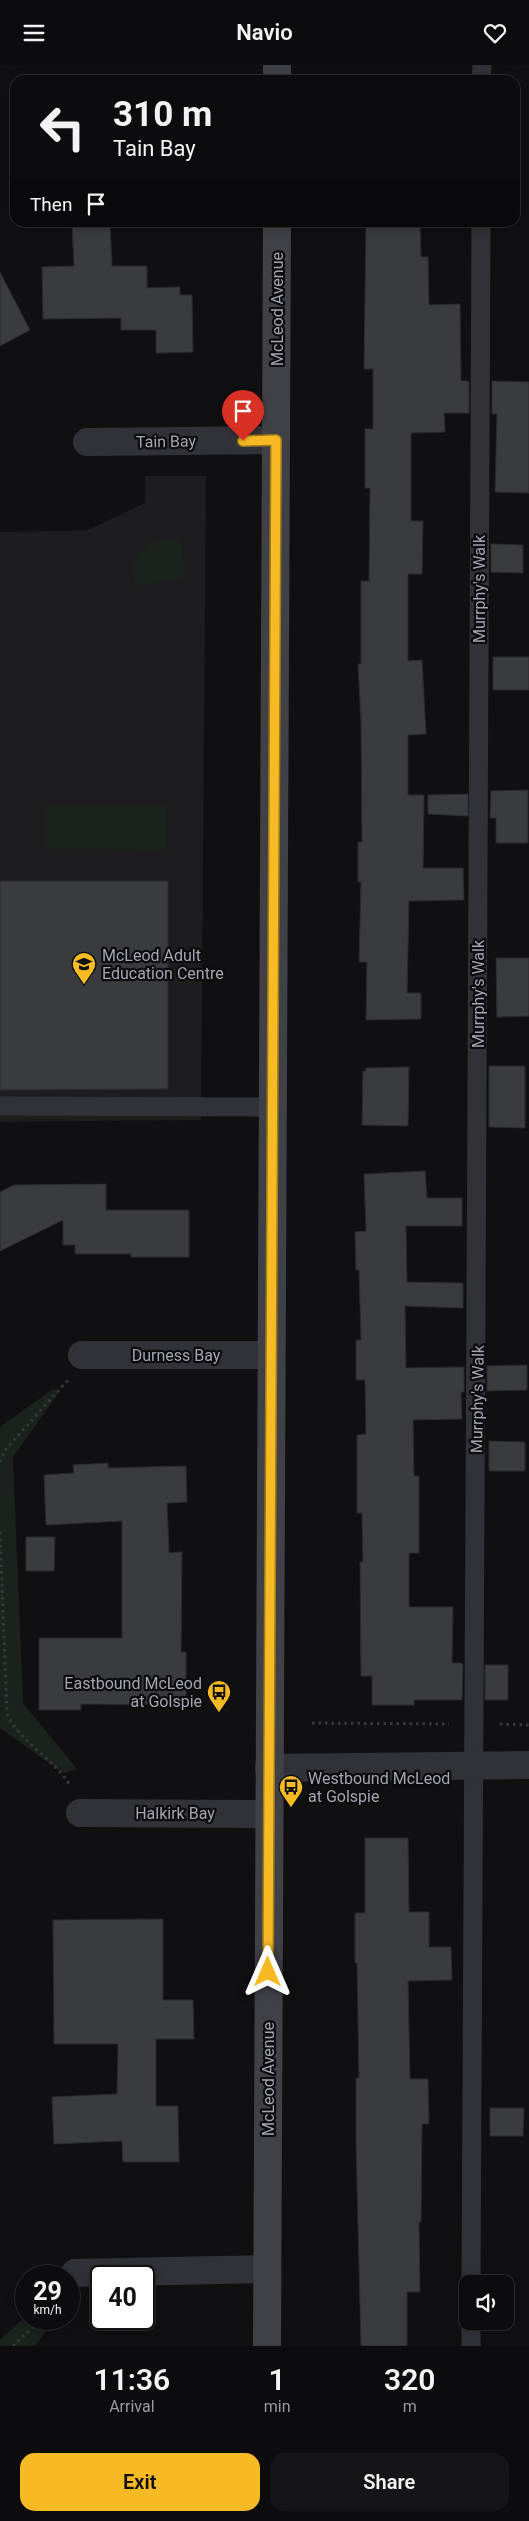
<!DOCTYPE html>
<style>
body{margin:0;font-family:Roboto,sans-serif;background:#151517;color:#f1f3f6;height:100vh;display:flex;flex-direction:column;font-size:19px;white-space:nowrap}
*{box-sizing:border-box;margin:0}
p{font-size:16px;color:#9a9b9e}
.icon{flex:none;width:28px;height:28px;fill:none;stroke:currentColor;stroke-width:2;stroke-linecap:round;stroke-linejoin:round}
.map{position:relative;height:2281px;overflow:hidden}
.panel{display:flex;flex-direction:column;background:#0c0c0e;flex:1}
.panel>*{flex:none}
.hud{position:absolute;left:10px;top:10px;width:510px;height:152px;border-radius:15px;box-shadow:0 2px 12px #0003,0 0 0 1px #2c2c2e;background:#0c0c0e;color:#f1f3f6;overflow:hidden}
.controls{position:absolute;left:459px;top:2210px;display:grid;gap:10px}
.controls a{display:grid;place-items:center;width:55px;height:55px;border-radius:10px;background:#0c0c0e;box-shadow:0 2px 12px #0003,0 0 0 1px #2c2c2e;font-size:25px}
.speed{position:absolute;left:15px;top:2200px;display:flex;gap:10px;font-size:25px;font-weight:700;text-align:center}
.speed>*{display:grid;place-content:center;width:65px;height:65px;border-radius:50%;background:#0c0c0e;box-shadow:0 2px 12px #0003,0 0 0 1px #2c2c2e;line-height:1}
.speed small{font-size:12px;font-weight:400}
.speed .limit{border:2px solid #111;border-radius:8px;background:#fff;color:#111}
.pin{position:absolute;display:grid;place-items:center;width:42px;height:42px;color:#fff;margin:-51px -21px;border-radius:50% 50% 50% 0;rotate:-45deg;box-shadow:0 0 5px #0007}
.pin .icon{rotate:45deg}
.me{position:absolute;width:55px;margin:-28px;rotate:0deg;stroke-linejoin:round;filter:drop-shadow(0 0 4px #0008)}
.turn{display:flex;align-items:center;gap:18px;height:105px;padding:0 20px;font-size:22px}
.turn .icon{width:65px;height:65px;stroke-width:2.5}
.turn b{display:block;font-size:35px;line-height:42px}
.then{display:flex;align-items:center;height:48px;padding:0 20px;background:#0003;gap:10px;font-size:19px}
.eta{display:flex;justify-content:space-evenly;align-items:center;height:85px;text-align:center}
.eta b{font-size:30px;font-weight:600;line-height:35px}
.primary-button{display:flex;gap:10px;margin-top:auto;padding:10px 20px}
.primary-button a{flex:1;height:58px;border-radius:15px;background:#f6bb24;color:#111;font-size:20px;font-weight:600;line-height:58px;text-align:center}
.primary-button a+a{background:#151517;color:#f1f3f6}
header{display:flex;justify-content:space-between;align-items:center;height:65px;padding:0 20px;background:#0c0c0e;font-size:22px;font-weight:600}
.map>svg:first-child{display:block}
.built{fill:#1d1c1f}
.green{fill:#1b221c}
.building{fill:#3a3b3f;stroke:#2b2a2e}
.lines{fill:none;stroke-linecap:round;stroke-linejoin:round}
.path{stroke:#37393e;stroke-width:3;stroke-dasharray:2.5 4;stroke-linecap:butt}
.lane{stroke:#313237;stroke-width:19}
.street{stroke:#313237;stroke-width:28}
.secondary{stroke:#3f4147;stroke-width:28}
.route-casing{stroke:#a07a17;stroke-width:12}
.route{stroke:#f6bb24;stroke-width:9}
.labels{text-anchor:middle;stroke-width:4.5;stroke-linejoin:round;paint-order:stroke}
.street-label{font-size:16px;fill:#a1a6b3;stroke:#0c0b0d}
.poi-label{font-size:16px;fill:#a1a6b3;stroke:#0c0b0d;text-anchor:start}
</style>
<header><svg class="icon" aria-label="menu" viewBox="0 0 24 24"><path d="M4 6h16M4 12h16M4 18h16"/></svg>Navio<svg class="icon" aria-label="heart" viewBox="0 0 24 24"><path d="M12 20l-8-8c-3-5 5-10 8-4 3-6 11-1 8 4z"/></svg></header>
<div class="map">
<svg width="529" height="2281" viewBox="0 0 529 2281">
<rect width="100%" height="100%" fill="#101012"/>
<path class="built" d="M 145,411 L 206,411 L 201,1055 L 0,1057 L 0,467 L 88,465 L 145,438 Z"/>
<path class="green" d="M 181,472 L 185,514 L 135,521 L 132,497 L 154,475 Z
M 45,739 L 167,741 L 166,785 L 44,784 Z
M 53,1324 L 59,1327 L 13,1392 L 23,1638 L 77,1704 L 63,1708 L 0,1663 L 0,1362 Z
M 26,2251 L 26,2254 L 55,2254 L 35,2281 L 0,2281 L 0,2275 Z"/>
<path class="building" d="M 72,158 L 110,158 L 112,201 L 147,201 L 147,223 L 180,222 L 180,230 L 192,230 L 193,287 L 156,288 L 156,265 L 121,265 L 121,253 L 43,254 L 42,202 L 74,201 Z
M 366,158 L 420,158 L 421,192 L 428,192 L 429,240 L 460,239 L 461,316 L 469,316 L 469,348 L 444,348 L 445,367 L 411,368 L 411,456 L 423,456 L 422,509 L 408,509 L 408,596 L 422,595 L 426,669 L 408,670 L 408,730 L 424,730 L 423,803 L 463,803 L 464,835 L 409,836 L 407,928 L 421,928 L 421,954 L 366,955 L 367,897 L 359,897 L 361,817 L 358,817 L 358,777 L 362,777 L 361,656 L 358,599 L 361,599 L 361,516 L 369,516 L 370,423 L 365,423 L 365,364 L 373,364 L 373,304 L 364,304 Z
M 0,207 L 30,265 L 0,281 Z
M 492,316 L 529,317 L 529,428 L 495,427 L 497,349 L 492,349 Z
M 491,479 L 523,480 L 523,508 L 491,507 Z
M 493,592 L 529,592 L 529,625 L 493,625 Z
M 528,725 L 528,778 L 496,778 L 496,753 L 490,753 L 491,726 Z
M 468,729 L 468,751 L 428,749 L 428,730 Z
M 0,816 L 168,816 L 168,1024 L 0,1025 Z
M 496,893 L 529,893 L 529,951 L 497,952 Z
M 489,1001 L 525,1001 L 525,1063 L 489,1062 Z
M 409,1002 L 408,1061 L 362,1060 L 363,1006 L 366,1006 L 366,1003 Z
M 425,1106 L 427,1133 L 462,1133 L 462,1161 L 406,1161 L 407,1217 L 463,1218 L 463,1243 L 405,1241 L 406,1303 L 464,1302 L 464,1327 L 461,1327 L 462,1354 L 413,1355 L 414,1411 L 419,1411 L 419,1488 L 409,1488 L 409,1542 L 453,1542 L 452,1598 L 461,1598 L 463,1600 L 462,1635 L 414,1635 L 414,1640 L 372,1640 L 372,1611 L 361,1611 L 360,1497 L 363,1497 L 362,1448 L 357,1448 L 357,1370 L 366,1369 L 365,1315 L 356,1315 L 356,1275 L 361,1275 L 359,1205 L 356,1205 L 355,1167 L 366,1166 L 364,1109 Z
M 106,1119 L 106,1145 L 189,1145 L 189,1192 L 131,1192 L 131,1189 L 75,1189 L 75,1180 L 63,1180 L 63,1155 L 0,1186 L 0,1127 L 14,1120 Z
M 527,1300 L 527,1325 L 487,1326 L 487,1301 Z
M 489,1376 L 525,1377 L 525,1406 L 489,1406 Z
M 108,1398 L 108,1403 L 186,1401 L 187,1437 L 167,1438 L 169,1488 L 182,1487 L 181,1587 L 186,1587 L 186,1640 L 81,1639 L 81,1645 L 39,1645 L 39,1573 L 122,1573 L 122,1456 L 46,1460 L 44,1410 L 74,1408 L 73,1400 Z
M 26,1472 L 55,1472 L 54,1506 L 26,1506 Z
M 485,1600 L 508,1600 L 508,1635 L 485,1635 Z
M 365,1773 L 408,1773 L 409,1847 L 429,1847 L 429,1882 L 451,1882 L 452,1915 L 408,1916 L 410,2014 L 428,2014 L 429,2059 L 422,2059 L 421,2157 L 419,2157 L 420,2227 L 407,2227 L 407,2281 L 361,2281 L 356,2079 L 356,2013 L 359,2013 L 357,1898 L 355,1898 L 355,1848 L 365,1848 Z
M 163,1854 L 163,1935 L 193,1935 L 194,1974 L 156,1974 L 156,2041 L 178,2041 L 179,2097 L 123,2097 L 122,2076 L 54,2079 L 52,2032 L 117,2029 L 118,1979 L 54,1979 L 53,1855 Z
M 490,2043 L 524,2043 L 523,2071 L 490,2071 Z"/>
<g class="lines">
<path class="path" d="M 0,1397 L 5,1385 L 68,1315
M 0,1467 L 7,1649 C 17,1674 53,1693 69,1719
M 312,1658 L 449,1659
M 500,1659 L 529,1660
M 13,2281 L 41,2254"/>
<path class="lane" d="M 481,15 L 482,0
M 0,1041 L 273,1042
M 471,2219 C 473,1532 480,845 481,158
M 471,2281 L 471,2256"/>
<path class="street" d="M 87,377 L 276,375
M 82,1290 L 271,1290
M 269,1703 L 529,1700
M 80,1748 L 269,1749
M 75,2208 L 267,2204"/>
<path class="secondary" d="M 277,15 L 277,0
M 267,2281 L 277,158"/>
</g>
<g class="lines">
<g class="route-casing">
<path id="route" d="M 243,376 L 276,375 L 268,1907"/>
</g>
<use href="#route" class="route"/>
</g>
<defs>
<g id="school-pin" transform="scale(1.25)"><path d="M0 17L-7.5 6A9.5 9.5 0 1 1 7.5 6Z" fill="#f6bb24" stroke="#0c0b0d"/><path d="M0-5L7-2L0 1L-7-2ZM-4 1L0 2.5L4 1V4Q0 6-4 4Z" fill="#111"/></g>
<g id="bus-pin" transform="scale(1.25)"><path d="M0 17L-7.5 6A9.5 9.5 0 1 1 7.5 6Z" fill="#f6bb24" stroke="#0c0b0d"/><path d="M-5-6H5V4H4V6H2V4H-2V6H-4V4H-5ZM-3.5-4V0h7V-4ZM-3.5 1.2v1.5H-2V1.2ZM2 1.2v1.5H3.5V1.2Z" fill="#111"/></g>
</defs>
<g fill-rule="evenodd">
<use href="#school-pin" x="84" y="899"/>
<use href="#bus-pin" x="219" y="1627"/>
<use href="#bus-pin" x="291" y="1722"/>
</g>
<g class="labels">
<g class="street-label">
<text transform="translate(277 244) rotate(-90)" y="6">McLeod Avenue</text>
<text transform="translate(166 376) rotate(-1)" y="6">Tain Bay</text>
<text transform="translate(479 524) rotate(-90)" y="6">Murrphy's Walk</text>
<text transform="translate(478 929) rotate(-90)" y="6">Murrphy's Walk</text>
<text x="176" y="1296">Durness Bay</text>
<text transform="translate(477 1334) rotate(-89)" y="6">Murrphy's Walk</text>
<text x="175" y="1754">Halkirk Bay</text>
<text transform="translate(268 2014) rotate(-90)" y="6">McLeod Avenue</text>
</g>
<g class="poi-label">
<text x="102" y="896">McLeod Adult<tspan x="102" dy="18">Education Centre</tspan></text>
<text x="202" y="1624" text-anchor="end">Eastbound McLeod<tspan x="202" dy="18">at Golspie</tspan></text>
<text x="308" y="1719">Westbound McLeod<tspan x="308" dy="18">at Golspie</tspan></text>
</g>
</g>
</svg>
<div class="controls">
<a><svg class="icon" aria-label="sound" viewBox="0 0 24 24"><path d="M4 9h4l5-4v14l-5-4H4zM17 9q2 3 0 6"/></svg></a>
</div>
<div class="speed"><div>29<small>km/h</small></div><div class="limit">40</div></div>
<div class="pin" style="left:243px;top:376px;background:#d93025"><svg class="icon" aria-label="arrive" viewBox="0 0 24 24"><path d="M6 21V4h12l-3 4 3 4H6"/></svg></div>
<svg class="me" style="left:268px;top:1907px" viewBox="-20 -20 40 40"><path d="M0-17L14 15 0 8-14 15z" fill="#f6bb24" stroke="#fff" stroke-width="4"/></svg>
<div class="hud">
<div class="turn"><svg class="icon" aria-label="left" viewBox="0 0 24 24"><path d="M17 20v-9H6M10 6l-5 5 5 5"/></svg><div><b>310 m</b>Tain Bay</div></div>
<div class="then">Then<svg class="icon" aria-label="arrive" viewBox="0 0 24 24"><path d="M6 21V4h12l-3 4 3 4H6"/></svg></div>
</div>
</div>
<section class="panel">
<div class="eta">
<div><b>11:36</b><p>Arrival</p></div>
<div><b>1</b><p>min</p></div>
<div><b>320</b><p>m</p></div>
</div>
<div class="primary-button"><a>Exit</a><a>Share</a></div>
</section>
